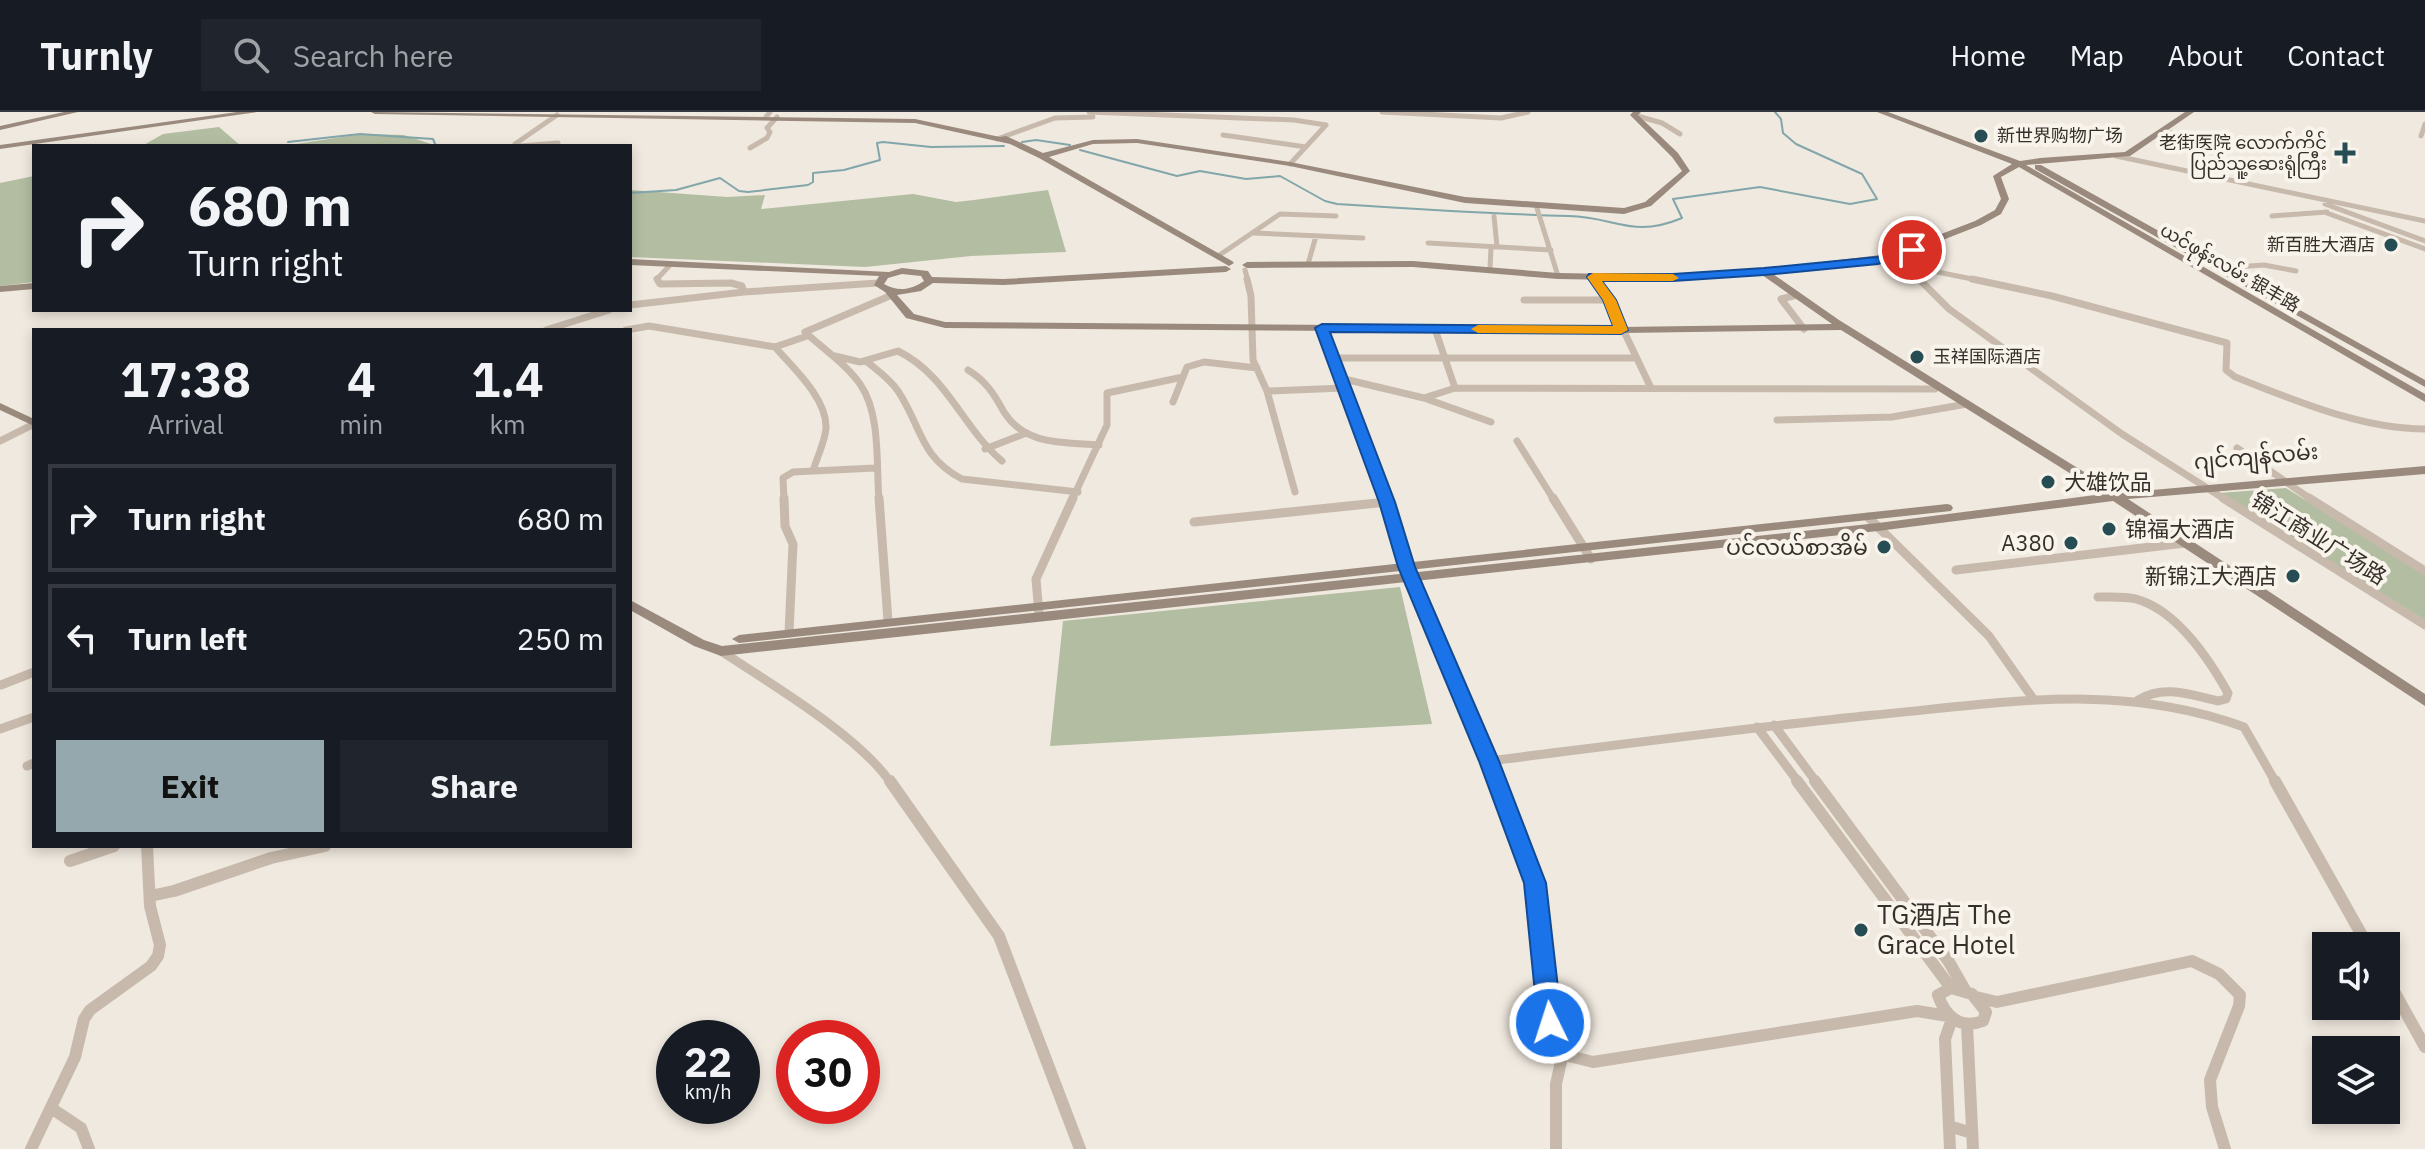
<!DOCTYPE html>
<meta charset="utf-8">
<style>
body{margin:0;font-family:"IBM Plex Sans","Noto Sans SC","Noto Sans Myanmar",sans-serif;background:#20242c;color:#f1f3f6;height:100vh;display:flex;flex-direction:column;font-size:30px;white-space:nowrap}
*{box-sizing:border-box;margin:0}
p{font-size:26px;color:#9ea1a6}
.icon{flex:none;width:44px;height:44px;fill:none;stroke:currentColor;stroke-width:2;stroke-linecap:round;stroke-linejoin:round}
.map{position:relative;flex:1;overflow:hidden}
.details{position:absolute;left:32px;top:216px;width:600px;height:520px;display:flex;flex-direction:column;background:#171b24;border-radius:0px;box-shadow:0 4px 12px #0003}
.details>*{flex:none}
.banner{position:absolute;left:32px;top:32px;width:600px;height:168px;border-radius:0px;box-shadow:0 4px 12px #0003;background:#171b24;color:#f1f3f6;overflow:hidden}
.buttons{position:absolute;left:2312px;top:820px;display:grid;gap:16px}
.buttons a{display:grid;place-items:center;width:88px;height:88px;border-radius:0px;background:#171b24;box-shadow:0 4px 12px #0003;font-size:40px}
.speed{position:absolute;left:656px;top:908px;display:flex;gap:16px;font-size:40px;font-weight:700;text-align:center}
.speed>*{display:grid;place-content:center;width:104px;height:104px;border-radius:50%;background:#171b24;box-shadow:0 4px 12px #0003;line-height:1}
.speed small{font-size:20px;font-weight:400}
.speed .limit{border:12px solid #d22;background:#fff;color:#111}
.pin{position:absolute;display:grid;place-items:center;width:68px;height:68px;color:#fff;margin:-34px;border:4px solid #fff;border-radius:50%;box-shadow:0 2px 8px #0007}
.me{position:absolute;width:88px;margin:-44px;rotate:356deg;stroke-linejoin:round;filter:drop-shadow(0 0 6px #0008)}
.turn{display:flex;align-items:center;gap:28px;height:168px;padding:0 24px;font-size:36px}
.turn .icon{width:104px;height:104px;stroke-width:2.5}
.turn b{display:block;font-size:56px;line-height:68px}
.eta{display:flex;justify-content:space-evenly;align-items:center;height:136px;text-align:center}
.eta b{font-size:48px;font-weight:700;line-height:56px}
.action{display:flex;gap:16px;margin-top:auto;padding:16px 24px}
.action a{flex:1;height:92px;border-radius:0px;background:#95a8ad;color:#111;font-size:32px;font-weight:700;line-height:92px;text-align:center}
.action a+a{background:#20242c;color:#f1f3f6}
ul{padding:0;list-style:none}
li{display:flex;align-items:center;gap:24px;height:108px;margin:0 16px 12px;padding:0 8px;border:4px solid #363941;border-radius:0px}
li div{flex:1}
li b{display:block;font-size:30px}
li em{font-style:normal}
header{display:flex;align-items:center;gap:48px;box-sizing:border-box;height:112px;padding:0 40px;background:#171b24;border-bottom:2px solid #363941}
header strong{font-size:38px}
nav{display:flex;gap:44px;margin-inline-start:auto;font-size:28px}
.search{width:560px;height:72px;background:#20242c;display:flex;align-items:center;gap:20px;box-sizing:border-box;padding:0 28px;border-radius:0px;color:#9ea1a6;font-size:30px}
.map>svg:first-child{display:block}
.green{fill:#b2bda1}
.lines{fill:none;stroke-linecap:round;stroke-linejoin:round}
.stream{stroke:#82a6aa;stroke-width:2}
.street-far3{stroke:#c7baac;stroke-width:5}
.street-far2{stroke:#c7baac;stroke-width:7}
.street-far1{stroke:#c7baac;stroke-width:9}
.street{stroke:#c7baac;stroke-width:12}
.secondary{fill:#9a8a7e;fill-rule:evenodd}
.route{fill:#1a73e8;stroke:#114b97;stroke-width:2}
.slow{fill:#f59e0b}
.poi-dot{fill:#254d53;stroke:#f8f3eb;stroke-width:3}
.labels{text-anchor:middle;stroke-width:8;stroke-linejoin:round;paint-order:stroke}
.far-poi-label{font-size:18px;fill:#362f2a;stroke:#f8f3eb;text-anchor:start}
.far-street-label{font-size:18px;fill:#362f2a;stroke:#f8f3eb}
.street-label{font-size:22px;fill:#362f2a;stroke:#f8f3eb}
.poi-label{font-size:22px;fill:#362f2a;stroke:#f8f3eb;text-anchor:end}
.near-poi-label{font-size:26px;fill:#362f2a;stroke:#f8f3eb;text-anchor:start}
</style>
<header>
<strong>Turnly</strong>
<div class="search"><svg class="icon" aria-label="search" viewBox="0 0 24 24"><circle cx="10" cy="10" r="6"/><path d="M15 15l6 6"/></svg>Search here</div>
<nav><a>Home</a><a>Map</a><a>About</a><a>Contact</a></nav>
</header>
<div class="map">
<svg width="2425" height="1037" viewBox="0 0 2425 1037">
<rect width="100%" height="100%" fill="#f0e9df"/>
<path class="green" d="M 219,15 L 241,34 L 142,34 L 163,22 Z
M 362,22 L 404,23 L 437,34 L 283,34 Z
M 34,64 L 34,170 L 0,174 L 0,71 Z
M 630,78 L 727,85 L 765,83 L 761,97 L 913,82 L 956,90 L 974,88 L 1048,78 L 1066,140 L 971,144 L 865,155 L 630,145 Z
M 2286,376 L 2425,463 L 2425,508 L 2219,381 Z
M 1400,475 L 1432,612 L 1050,634 L 1063,509 Z"/>
<g class="lines">
<path class="stream" d="M 288,30 L 360,22 L 433,27 L 436,34
M 1022,30 L 1036,28 L 1070,33
M 1080,38 L 1177,64 L 1200,59 L 1246,67 L 1280,64 L 1325,89 L 1337,92 C 1414,97 1492,102 1569,104 C 1616,105 1632,127 1682,106 L 1673,87 L 1760,75 L 1850,92 L 1877,87 L 1862,62 L 1796,32 L 1783,21 L 1781,7 L 1775,0
M 630,81 L 676,78 L 720,66 L 739,79 L 748,80 L 808,73 L 813,70 L 813,61 L 844,58 L 880,48 L 877,31 L 883,30 L 931,35 L 1004,34"/>
<path class="street-far3" d="M 1089,0 L 1294,8 L 1326,13 L 1290,52
M 1382,0 L 1501,6 L 1528,0
M 1634,3 L 1662,11 L 1680,22
M 766,5 L 770,0
M 2163,19 L 2204,29
M 1223,23 L 1306,35
M 2421,24 L 2425,12
M 997,27 L 1055,6 L 1093,5
M 519,34 L 515,32 L 557,3
M 520,34 L 558,31
M 750,36 L 767,26 L 770,20 L 767,16 L 777,5
M 2116,44 L 2425,109
M 2325,92 L 2425,129
M 1536,93 L 1558,164
M 2324,100 L 2425,137
M 1494,104 L 1497,135
M 2272,104 L 2327,100
M 1254,121 L 1363,126
M 1428,131 L 1551,138
M 1218,144 L 1280,102 L 1336,104
M 1878,148 L 1982,169
M 1308,152 L 1316,124
M 1904,153 L 1921,169
M 2220,156 L 2264,153 L 2296,159
M 1490,157 L 1491,135
M 1245,158 L 1248,169
M 1593,165 L 1596,169
M 658,169 L 657,167 L 671,152"/>
<path class="street-far2" d="M 657,167 L 660,172 L 731,171 L 742,174 L 744,180
M 1247,167 L 1251,184 L 1253,248 L 1267,279 L 1295,380
M 1595,167 L 1609,188 L 1651,276
M 1919,167 L 1949,197 L 2122,322 L 2226,388
M 1972,167 L 2052,184 L 2227,231 L 2226,258 L 2235,265 C 2295,288 2360,317 2425,317
M 1797,183 L 1781,187 L 1804,217
M 1524,188 L 1609,188
M 630,193 L 744,180 L 878,171
M 1322,216 L 1386,388
M 1435,217 L 1455,276
M 546,218 L 609,198
M 626,218 L 649,214 L 775,235 L 807,224
M 775,235 C 793,256 827,286 826,316 C 825,330 817,345 813,359
M 835,244 L 860,250 L 898,239 C 947,263 962,315 1002,349
M 1331,246 L 1636,246
M 866,249 C 877,258 890,267 898,279 C 922,315 919,344 962,367 L 1078,380
M 968,258 C 986,269 994,282 1004,300 C 1025,334 1064,330 1099,333
M 1340,266 L 1424,286 L 1491,310
M 1267,279 L 1344,276
M 1424,286 L 1455,276 L 1935,277
M 1173,290 L 1187,255 L 1204,250 L 1257,256
M 1777,308 L 1892,305 L 1967,292
M 0,329 L 34,312
M 1517,329 L 1554,388
M 2237,336 L 2312,388
M 985,337 L 1024,322
M 784,388 L 783,366 L 793,360 L 875,356
M 879,388 C 876,352 881,302 860,272 C 846,252 822,236 805,220 L 892,183
M 1072,388 L 1107,313 L 1107,281 L 1183,265"/>
<path class="street-far1" d="M 784,386 L 785,414 L 793,432 L 789,521
M 879,386 L 888,509
M 1385,386 L 1406,455 L 1497,671
M 1553,386 L 1591,447
M 2223,386 L 2425,513
M 2309,386 L 2425,459
M 1868,405 L 1989,524 L 2034,588
M 1194,410 L 1387,390
M 1956,458 L 2185,431
M 2098,485 C 2110,485 2124,484 2136,487 C 2176,498 2209,547 2228,581 L 2226,587 L 2218,589 C 2191,583 2164,572 2138,588
M 1039,502 L 1036,467 L 1073,386
M 721,539 C 771,572 858,623 891,671
M 1,573 L 34,560
M 1774,613 L 1817,671
M 1757,615 L 1799,671
M 0,617 L 34,605
M 1489,649 C 1617,633 1745,616 1874,603 C 2002,591 2120,569 2244,615 L 2276,671
M 27,654 L 34,651"/>
<path class="street" d="M 890,669 L 999,824 L 1080,1037
M 1497,669 L 1535,771 L 1552,926 L 1569,944 L 1593,950 L 1917,899 L 1948,904
M 1797,669 L 1951,876
M 1815,669 L 1949,850 L 1965,878
M 2275,669 L 2368,834
M 70,749 L 114,734
M 150,784 L 174,779 L 271,746 L 325,734
M 2386,865 L 2425,935
M 1951,876 L 1972,882 L 1986,900 L 1983,909 C 1960,918 1945,904 1938,883 Z
M 1976,885 L 1997,890 L 2192,849 L 2219,862 L 2240,883 L 2239,894 L 2210,968 L 2212,995 L 2225,1037
M 1967,913 L 1973,1037
M 51,996 L 81,1016 L 89,1037
M 1949,1014 L 1972,1021
M 31,1037 L 75,945 L 84,907 L 90,898 L 151,854 L 158,844 L 160,833 L 150,794 L 147,734
M 1556,1037 L 1556,972 L 1563,941
M 1950,1037 L 1945,927 L 1952,907"/>
<path class="secondary" d="M 64,0 L 78,0 L 0,18 L 0,14 Z
M 237,0 L 257,0 L 0,37 L 0,33 Z
M 371,0 L 915,7 L 1000,25 L 1006,24 L 1043,41 L 1093,28 L 1137,27 L 1290,50 L 1465,85 L 1624,96 L 1645,90 L 1682,59 L 1672,45 L 1630,3 L 1633,0 L 1641,0 L 1638,3 L 1678,41 L 1690,59 L 1651,94 L 1624,102 L 1465,91 L 1290,54 L 1137,31 L 1093,32 L 1049,45 L 1232,149 L 1234,151 L 1229,154 L 1039,46 L 1010,32 L 915,11 L 375,2 Z
M 1877,0 L 1888,0 L 2020,49 L 2040,46 L 2125,40 L 2185,0 L 2194,0 L 2130,44 L 2026,53 L 2425,282 L 2425,290 L 2019,55 L 2001,65 L 2009,87 L 2001,102 L 1981,113 L 1894,147 L 1773,162 L 1839,208 L 2118,381 L 2425,354 L 2425,362 L 2128,387 L 2425,582 L 2425,594 L 2113,389 L 1878,419 L 721,544 L 694,534 L 630,498 L 630,488 L 704,528 L 722,534 L 1878,411 L 2103,382 L 1841,218 L 1621,221 L 945,216 L 906,206 L 885,180 L 874,173 L 879,164 L 630,153 L 630,147 L 889,160 L 902,156 L 928,159 L 932,165 L 1003,167 L 1226,154 L 1231,157 L 1226,160 L 1003,173 L 933,171 L 921,179 L 897,183 L 914,202 L 945,210 L 1621,215 L 1832,212 L 1762,163 L 1673,169 L 1558,167 L 1413,155 L 1247,156 L 1242,153 L 1247,150 L 1413,149 L 1558,161 L 1673,163 L 1764,157 L 1889,142 L 1975,109 L 1995,98 L 2001,87 L 1993,64 L 2012,52 ZM 902,162 L 921,164 L 924,169 C 911,178 898,180 884,172 L 888,166 Z
M 2035,53 L 2041,53 L 2425,268 L 2425,275 L 2035,57 Z
M 34,171 L 34,177 L 0,180 L 0,174 Z
M 0,291 L 34,307 L 34,314 L 0,298 Z
M 1947,392 L 1951,393 L 1953,396 L 1951,399 L 739,531 L 732,527 L 739,523 Z"/>
</g>
<path class="route" d="M 1912,134 L 1916,135 L 1916,140 L 1878,152 L 1764,163 L 1673,169 L 1602,169 L 1616,188 L 1628,218 L 1621,222 L 1330,220 L 1395,390 L 1415,455 L 1499,649 L 1546,771 L 1562,911 L 1559,918 L 1550,921 L 1541,918 L 1538,911 L 1524,771 L 1479,649 L 1398,455 L 1379,390 L 1315,216 L 1322,212 L 1613,214 L 1603,188 L 1587,165 L 1589,162 L 1673,162 L 1764,156 L 1877,145 Z"/>
<path class="slow" d="M 1593,161 L 1673,162 L 1679,166 L 1673,169 L 1602,169 L 1616,188 L 1628,218 L 1621,222 L 1478,221 L 1471,217 L 1478,213 L 1613,214 L 1603,188 L 1587,165 Z"/>
<g class="poi-dot">
<circle cx="1981" cy="24" r="8"/>
<path d="M2341 29h8v8h8v8h-8v8h-8v-8h-8v-8h8z"/>
<circle cx="2391" cy="133" r="8"/>
<circle cx="1917" cy="245" r="8"/>
<circle cx="2048" cy="370" r="8"/>
<circle cx="2109" cy="417" r="8"/>
<circle cx="2071" cy="431" r="8"/>
<circle cx="1884" cy="435" r="8"/>
<circle cx="2293" cy="464" r="8"/>
<circle cx="1861" cy="818" r="8"/>
</g>
<g class="labels">
<g class="far-poi-label">
<text x="1997" y="30">新世界购物广场</text>
<text x="2327" y="37" text-anchor="end">老街医院 လောက်ကိုင်<tspan x="2327" dy="21">ပြည်သူ့ဆေးရုံကြီး</tspan></text>
<text x="2375" y="139" text-anchor="end">新百胜大酒店</text>
<text x="1933" y="251">玉祥国际酒店</text>
</g>
<g class="far-street-label">
<text transform="translate(2230 156) rotate(30)" y="6">ယင်ဖုန်းလမ်း 银丰路</text>
</g>
<g class="street-label">
<text transform="translate(2256 344) rotate(-5)" y="8">ဂျင်ကျန်လမ်း</text>
<text transform="translate(2319 426) rotate(32)" y="8">锦江商业广场路</text>
</g>
<g class="poi-label">
<text x="2064" y="378" text-anchor="start">大雄饮品</text>
<text x="2125" y="425" text-anchor="start">锦福大酒店</text>
<text x="2055" y="439">A380</text>
<text x="1868" y="443">ပင်လယ်စာအိမ်</text>
<text x="2277" y="472">新锦江大酒店</text>
</g>
<g class="near-poi-label">
<text x="1877" y="812">TG酒店 The<tspan x="1877" dy="30">Grace Hotel</tspan></text>
</g>
</g>
</svg>
<div class="buttons">
<a><svg class="icon" aria-label="sound" viewBox="0 0 24 24"><path d="M4 9h4l5-4v14l-5-4H4zM17 9q2 3 0 6"/></svg></a>
<a><svg class="icon" aria-label="layers" viewBox="0 0 24 24"><path d="M12 4l9 5-9 5-9-5zM3 14l9 5 9-5"/></svg></a>
</div>
<div class="speed"><div>22<small>km/h</small></div><div class="limit">30</div></div>
<div class="pin" style="left:1912px;top:138px;background:#d93025"><svg class="icon" aria-label="arrive" viewBox="0 0 24 24"><path d="M6 21V4h12l-3 4 3 4H6"/></svg></div>
<svg class="me" style="left:1550px;top:911px" viewBox="-20 -20 40 40"><circle r="17" fill="#1a73e8" stroke="#fff" stroke-width="3"/><path d="M0-11L8 9 0 5-8 9z" fill="#fff"/></svg>
<div class="banner">
<div class="turn"><svg class="icon" aria-label="right" viewBox="0 0 24 24"><path d="M7 20v-9h11M14 6l5 5-5 5"/></svg><div><b>680 m</b>Turn right</div></div>
</div>
<section class="details">
<div class="eta">
<div><b>17:38</b><p>Arrival</p></div>
<div><b>4</b><p>min</p></div>
<div><b>1.4</b><p>km</p></div>
</div>
<ul>
<li><svg class="icon" aria-label="right" viewBox="0 0 24 24"><path d="M7 20v-9h11M14 6l5 5-5 5"/></svg><div><b>Turn right</b></div><em>680 m</em></li>
<li><svg class="icon" aria-label="left" viewBox="0 0 24 24"><path d="M17 20v-9H6M10 6l-5 5 5 5"/></svg><div><b>Turn left</b></div><em>250 m</em></li>
</ul>
<div class="action"><a>Exit</a><a>Share</a></div>
</section>
</div>
